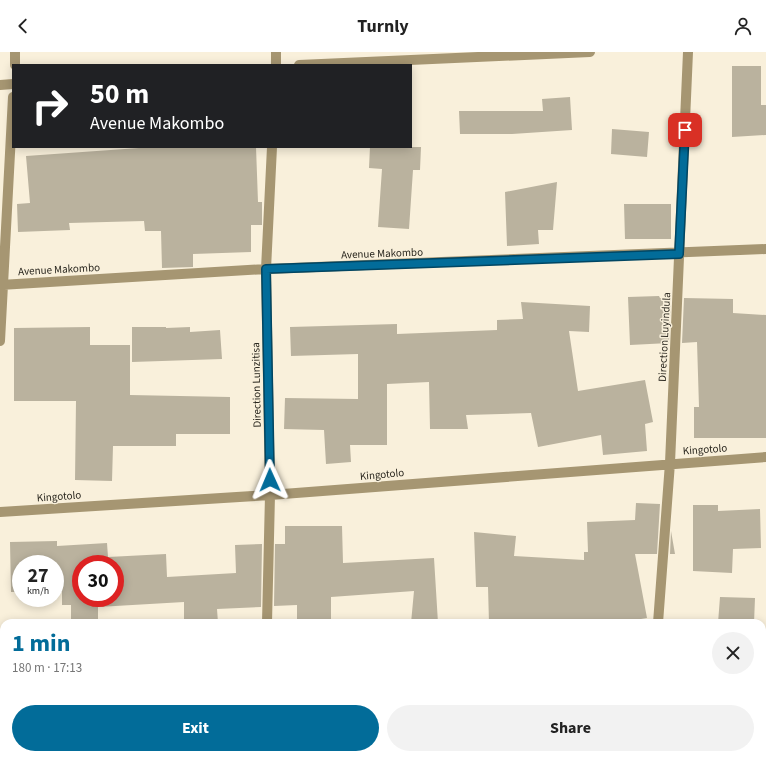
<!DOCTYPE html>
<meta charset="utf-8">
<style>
body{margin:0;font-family:"Source Sans 3",sans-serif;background:#f2f2f2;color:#222;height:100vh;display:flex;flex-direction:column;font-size:15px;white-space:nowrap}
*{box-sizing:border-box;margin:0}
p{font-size:13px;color:#767676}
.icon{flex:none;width:22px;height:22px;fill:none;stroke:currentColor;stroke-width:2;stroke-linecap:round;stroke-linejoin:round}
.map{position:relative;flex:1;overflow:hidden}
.sheet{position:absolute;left:0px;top:567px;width:766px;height:140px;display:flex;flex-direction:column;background:#fff;border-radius:12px 12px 0 0;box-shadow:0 2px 10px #0003}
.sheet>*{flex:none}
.banner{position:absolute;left:12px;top:12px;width:400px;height:84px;border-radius:0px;box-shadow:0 2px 10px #0003;background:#202124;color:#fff;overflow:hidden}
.speed{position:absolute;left:12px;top:503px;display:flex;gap:8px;font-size:20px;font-weight:700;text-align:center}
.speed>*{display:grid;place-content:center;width:52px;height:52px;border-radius:50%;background:#fff;box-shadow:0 2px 10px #0003;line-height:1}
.speed small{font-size:10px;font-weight:400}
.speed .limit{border:6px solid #d22;background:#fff;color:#111}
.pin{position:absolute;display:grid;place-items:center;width:34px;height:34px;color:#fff;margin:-17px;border-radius:8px;box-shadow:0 2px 6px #0006}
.me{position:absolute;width:44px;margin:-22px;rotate:359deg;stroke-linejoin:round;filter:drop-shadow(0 0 3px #0008)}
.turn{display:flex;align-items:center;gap:14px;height:84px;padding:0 12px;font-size:18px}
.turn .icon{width:52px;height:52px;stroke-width:2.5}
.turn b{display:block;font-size:28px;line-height:34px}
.round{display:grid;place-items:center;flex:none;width:42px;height:42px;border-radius:21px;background:#f2f2f2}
.summary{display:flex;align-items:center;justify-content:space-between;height:68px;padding:0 12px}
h1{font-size:24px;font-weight:700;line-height:30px;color:#026c99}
.button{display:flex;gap:8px;margin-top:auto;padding:8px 12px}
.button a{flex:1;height:46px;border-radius:24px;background:#026c99;color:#fff;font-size:16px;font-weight:700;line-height:46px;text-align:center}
.button a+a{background:#f2f2f2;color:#222}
header{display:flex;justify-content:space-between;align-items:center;height:52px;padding:0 12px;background:#fff;font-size:18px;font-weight:700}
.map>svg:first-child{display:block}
.building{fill:#bab29e;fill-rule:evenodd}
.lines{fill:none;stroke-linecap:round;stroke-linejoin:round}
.minor{stroke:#a69672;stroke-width:10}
.route-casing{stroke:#014663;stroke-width:10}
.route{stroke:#026c99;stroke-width:7}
.labels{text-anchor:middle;stroke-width:3;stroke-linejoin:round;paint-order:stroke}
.street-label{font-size:11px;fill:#29261e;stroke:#f9f0db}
</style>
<header><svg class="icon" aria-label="back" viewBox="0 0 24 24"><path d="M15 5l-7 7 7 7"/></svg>Turnly<svg class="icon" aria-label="person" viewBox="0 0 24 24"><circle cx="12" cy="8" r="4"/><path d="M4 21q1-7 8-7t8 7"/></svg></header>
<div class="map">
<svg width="766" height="707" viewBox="0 0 766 707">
<rect width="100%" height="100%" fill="#f9f0db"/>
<path class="building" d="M 732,14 L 761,14 L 761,53 L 766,53 L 766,83 L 732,85 Z
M 570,45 L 572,78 L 512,82 L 460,82 L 459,59 L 543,59 L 542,47 Z
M 612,77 L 649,80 L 647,105 L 611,102 Z
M 153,95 L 256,95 L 258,150 L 262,150 L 262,173 L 251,173 L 251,200 L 193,202 L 193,215 L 162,216 L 161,179 L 145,179 L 144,169 L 69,171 L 70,178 L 18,180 L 17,152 L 30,151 L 26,104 Z
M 370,95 L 421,95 L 420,118 L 413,118 L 409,177 L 378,175 L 382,117 L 369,116 Z
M 557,130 L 553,178 L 538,178 L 539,192 L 507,194 L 505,140 Z
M 624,152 L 671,152 L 671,187 L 625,187 Z
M 659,244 L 660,246 L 671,246 L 669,291 L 630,293 L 628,245 Z
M 684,246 L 733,247 L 733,261 L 766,263 L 766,386 L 694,386 L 694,355 L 699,355 L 697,290 L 682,291 Z
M 521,250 L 590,254 L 589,280 L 569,279 L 578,339 L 645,328 L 653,370 L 645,372 L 647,399 L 603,403 L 601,383 L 538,395 L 531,361 L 466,363 L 468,377 L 430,377 L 429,330 L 387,332 L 387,393 L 350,393 L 351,410 L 326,412 L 324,378 L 284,377 L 285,346 L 358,347 L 358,302 L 291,304 L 290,275 L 397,272 L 397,282 L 497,278 L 497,268 L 523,267 Z
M 90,275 L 90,293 L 130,293 L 130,343 L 230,345 L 230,382 L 176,382 L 176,394 L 113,394 L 112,429 L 75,428 L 76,349 L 14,349 L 14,276 Z
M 132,275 L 166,275 L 166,276 L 190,275 L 190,280 L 220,278 L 222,307 L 132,310 Z
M 636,451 L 660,452 L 657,502 L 635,502 L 647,566 L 617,571 L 489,571 L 488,535 L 476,535 L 474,480 L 516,484 L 514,504 L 584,508 L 584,500 L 588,500 L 587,470 L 635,468 Z
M 693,453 L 718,453 L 718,459 L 760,457 L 761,496 L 733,497 L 732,521 L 693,519 Z
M 285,474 L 342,474 L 343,511 L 434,506 L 438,571 L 411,571 L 414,539 L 331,545 L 331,571 L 297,571 L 297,553 L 274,554 L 275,492 L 285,492 Z
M 671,479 L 675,502 L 670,502 Z
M 57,489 L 57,494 L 107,491 L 108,505 L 166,502 L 167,525 L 236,521 L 235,493 L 262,492 L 261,555 L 217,557 L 218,571 L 184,571 L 184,550 L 98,555 L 98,571 L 71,571 L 71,553 L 62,553 L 62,540 L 55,540 L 55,512 L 21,512 L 21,540 L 11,540 L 10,490 ZM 81,512 L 115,512 L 115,546 L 81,546 Z
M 720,545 L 755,546 L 754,571 L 718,571 Z"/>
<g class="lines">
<path class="minor" d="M 15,13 L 15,0
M 276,13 L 276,0
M 299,13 L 590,0
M 0,33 L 13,32
M 0,233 L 266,217 L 766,197
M 0,289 L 13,45
M 0,460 L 270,443 L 766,405
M 267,571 L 270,443 L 266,217 L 272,95
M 658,571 L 670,411 L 688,0
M 762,617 L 766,617
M 0,662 L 4,661
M 265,707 L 265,703
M 651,707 L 651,703"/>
</g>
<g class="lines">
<g class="route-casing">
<path id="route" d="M 270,428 L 266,217 L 679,202 L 685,78"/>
</g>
<use href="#route" class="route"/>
</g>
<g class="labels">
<g class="street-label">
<text transform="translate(382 201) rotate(-2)" y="4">Avenue Makombo</text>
<text transform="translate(59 217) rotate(-3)" y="4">Avenue Makombo</text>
<text transform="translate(664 285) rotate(-87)" y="4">Direction Luyindula</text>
<text transform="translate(256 333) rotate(-91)" y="4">Direction Lunzitisa</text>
<text transform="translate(705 397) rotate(-4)" y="4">Kingotolo</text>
<text transform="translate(382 422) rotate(-5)" y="4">Kingotolo</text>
<text transform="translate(59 444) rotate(-4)" y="4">Kingotolo</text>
</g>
</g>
</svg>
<div class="speed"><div>27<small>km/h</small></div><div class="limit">30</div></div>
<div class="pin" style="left:685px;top:78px;background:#d93025"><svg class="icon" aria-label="arrive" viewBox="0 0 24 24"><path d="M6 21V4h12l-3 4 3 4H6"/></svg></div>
<svg class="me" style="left:270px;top:428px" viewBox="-20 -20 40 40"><path d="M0-17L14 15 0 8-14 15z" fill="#026c99" stroke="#fff" stroke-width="4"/></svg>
<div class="banner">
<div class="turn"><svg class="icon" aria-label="right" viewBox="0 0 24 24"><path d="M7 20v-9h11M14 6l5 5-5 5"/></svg><div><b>50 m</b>Avenue Makombo</div></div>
</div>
<section class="sheet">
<div class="summary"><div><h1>1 min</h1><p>180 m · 17:13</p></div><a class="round"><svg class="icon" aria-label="close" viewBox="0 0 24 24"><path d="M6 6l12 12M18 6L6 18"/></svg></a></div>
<div class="button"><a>Exit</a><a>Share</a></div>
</section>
</div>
